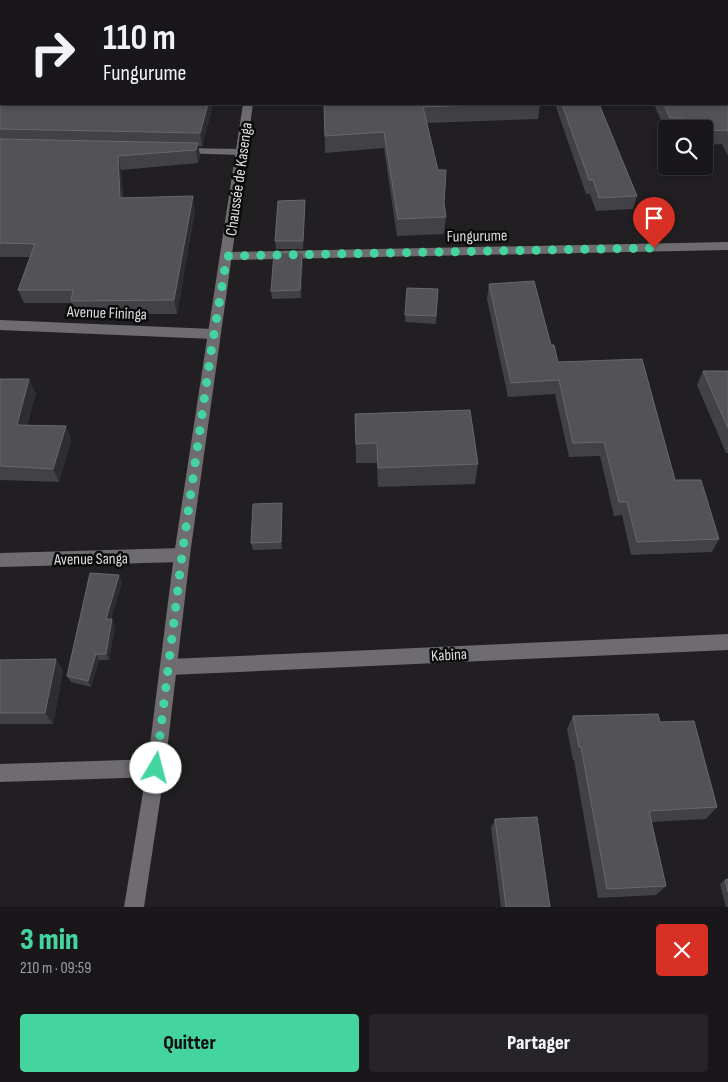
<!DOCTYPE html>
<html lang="fr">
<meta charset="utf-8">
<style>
body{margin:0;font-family:"Sofia Sans Condensed",sans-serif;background:#262427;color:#f1f3f6;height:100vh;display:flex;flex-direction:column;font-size:19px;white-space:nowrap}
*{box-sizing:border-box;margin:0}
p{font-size:16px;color:#9f9fa2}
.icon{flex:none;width:28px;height:28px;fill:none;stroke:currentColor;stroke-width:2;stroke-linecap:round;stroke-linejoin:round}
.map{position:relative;height:907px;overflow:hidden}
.sheet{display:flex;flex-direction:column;background:#19171a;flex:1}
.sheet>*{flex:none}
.banner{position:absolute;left:0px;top:0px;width:729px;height:105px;box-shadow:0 2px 8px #0003,0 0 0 1px #373639;background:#19171a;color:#f1f3f6;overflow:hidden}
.controls{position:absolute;left:658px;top:120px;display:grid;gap:10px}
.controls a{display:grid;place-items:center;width:55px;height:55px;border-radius:5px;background:#19171a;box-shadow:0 2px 8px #0003,0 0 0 1px #373639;font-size:25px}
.pin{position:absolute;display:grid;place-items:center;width:42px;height:42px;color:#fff;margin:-51px -21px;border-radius:50% 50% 50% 0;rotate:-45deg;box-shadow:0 0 5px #0007}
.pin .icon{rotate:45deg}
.me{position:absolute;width:55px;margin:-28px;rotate:8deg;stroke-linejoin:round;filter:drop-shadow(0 0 4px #0008)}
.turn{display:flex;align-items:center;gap:18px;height:105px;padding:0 20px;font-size:22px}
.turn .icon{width:65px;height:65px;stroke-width:2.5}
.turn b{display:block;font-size:35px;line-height:42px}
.round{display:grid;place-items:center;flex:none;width:52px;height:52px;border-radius:5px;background:#262427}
.head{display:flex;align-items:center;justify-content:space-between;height:85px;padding:0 20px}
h1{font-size:30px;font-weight:800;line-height:38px;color:#44d49f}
.cta{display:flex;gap:10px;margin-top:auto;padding:10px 20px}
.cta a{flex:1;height:58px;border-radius:5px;background:#44d49f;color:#111;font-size:20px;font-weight:800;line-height:58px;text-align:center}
.cta a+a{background:#262427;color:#f1f3f6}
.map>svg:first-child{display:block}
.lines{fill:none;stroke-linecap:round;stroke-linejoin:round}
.minor{fill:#6e6c70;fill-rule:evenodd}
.secondary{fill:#6e6c70;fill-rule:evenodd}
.wall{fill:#424246}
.shaded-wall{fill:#2e2d30}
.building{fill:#535256;stroke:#68686c}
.route{stroke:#44d49f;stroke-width:9;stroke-dasharray:0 16.2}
.labels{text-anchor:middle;stroke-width:5;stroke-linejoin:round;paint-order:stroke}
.street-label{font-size:16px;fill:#dedddf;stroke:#0a0a0b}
</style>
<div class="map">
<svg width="728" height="907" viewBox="0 0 728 907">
<rect width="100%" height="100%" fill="#211f22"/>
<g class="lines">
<path class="minor" d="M 180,148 L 241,149 L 247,152 L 241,155 L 176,153 L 174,151 Z
M 728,242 L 728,250 L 227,260 L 221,256 L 227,252 Z
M 0,320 L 213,329 L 218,331 L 220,334 L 218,337 L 213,339 L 0,330 Z
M 182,548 L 188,550 L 190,555 L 188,560 L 182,562 L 0,567 L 0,553 Z
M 728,634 L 728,650 L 170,675 L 164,673 L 161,667 L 164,661 L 170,659 Z
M 156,759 L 163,761 L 165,768 L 163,775 L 156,777 L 0,782 L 0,764 Z"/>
<path class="secondary" d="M 260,0 L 270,0 L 270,1 L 260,1 Z
M 243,104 L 253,104 L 190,555 L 165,768 L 144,907 L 124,907 L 147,768 L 174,555 Z"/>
</g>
<path class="wall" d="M 361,0 L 420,0 L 420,1 L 361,1 Z
M 710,0 L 728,0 L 728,156 L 722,144 L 704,145 L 704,129 L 666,129 L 666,132 L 654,104 L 728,104 L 728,1 L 711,1 Z
M 0,17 L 1,104 L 213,104 L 202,146 L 198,146 L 200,156 L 198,163 L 121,170 L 123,198 L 195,210 L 177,314 L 75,314 L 72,303 L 24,303 L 18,290 L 30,257 L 0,257 Z
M 324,104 L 540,104 L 538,119 L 427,123 L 444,203 L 446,217 L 444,234 L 397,236 L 384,148 L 325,153 Z
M 555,104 L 599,104 L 637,196 L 633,209 L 596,211 L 590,194 L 586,194 Z
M 305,200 L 305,208 L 303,249 L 276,249 L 275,241 Z
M 303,260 L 301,298 L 272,299 L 271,291 Z
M 489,284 L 551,345 L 558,362 L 675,480 L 719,539 L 712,552 L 631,555 L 622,515 L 614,516 L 600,456 L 569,457 L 555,394 L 508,397 L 487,299 Z
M 407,288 L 438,289 L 436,324 L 405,322 Z
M 703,371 L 728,371 L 728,453 L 726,453 L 697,385 Z
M 0,379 L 36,393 L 27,425 L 66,426 L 71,440 L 59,482 L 0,480 Z
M 355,414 L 478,464 L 475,484 L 378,487 L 377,463 L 356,463 Z
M 282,510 L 282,549 L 253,550 L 251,543 Z
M 119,575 L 122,582 L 111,619 L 115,626 L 109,660 L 99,660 L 91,687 L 71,682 L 67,676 Z
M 56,659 L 63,671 L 53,724 L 0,724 L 0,660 Z
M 573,716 L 660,722 L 717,807 L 706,819 L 651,822 L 666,886 L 656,895 L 598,898 L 574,760 L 573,760 L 567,729 Z
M 495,819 L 550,907 L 501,907 L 491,828 Z
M 728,879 L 728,907 L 726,907 L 720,884 L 725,880 Z"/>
<path class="shaded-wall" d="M 208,104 L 213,104 L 202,146 L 200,133 Z
M 198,143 L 200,156 L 198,163 L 196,150 Z
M 118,156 L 121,170 L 123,211 L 120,198 Z
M 193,196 L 195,210 L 177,314 L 174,300 Z
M 305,200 L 305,208 L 303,249 L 303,241 Z
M 302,253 L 303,260 L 301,298 L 300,290 Z
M 29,379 L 36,393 L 24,439 L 17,425 Z
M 66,426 L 71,440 L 59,482 L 53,469 Z
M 282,503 L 282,549 L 281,542 Z
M 119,575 L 122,582 L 109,626 L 106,619 Z
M 112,619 L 115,626 L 109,660 L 106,654 Z
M 96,654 L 99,660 L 91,687 L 88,681 Z
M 56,659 L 63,671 L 53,724 L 45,713 Z"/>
<path class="building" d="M 40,0 L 236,0 L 236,1 L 40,1 Z
M 362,0 L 410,0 L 377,1 L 362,1 Z
M 722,0 L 728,0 L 728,9 L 728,1 L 723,1 Z
M 0,17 L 1,17 L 1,104 L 208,104 L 200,133 L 0,129 Z
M 728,21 L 728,132 L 727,130 L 704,131 L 704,129 L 689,129 L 684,118 L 670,118 L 664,104 L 728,104 Z
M 324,104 L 500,104 L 423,107 L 438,170 L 446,170 L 444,203 L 446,217 L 398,219 L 384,132 L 325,136 Z
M 562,104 L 599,104 L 637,196 L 599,198 L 593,180 L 589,180 Z
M 0,139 L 198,143 L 196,150 L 118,156 L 120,198 L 193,196 L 174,300 L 71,301 L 73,290 L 18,290 L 35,244 L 0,243 Z
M 305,200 L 303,241 L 275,241 L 278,201 Z
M 274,253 L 302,253 L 300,290 L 271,291 Z
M 534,281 L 551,345 L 554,345 L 558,362 L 642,359 L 675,480 L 701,480 L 719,539 L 637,542 L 627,502 L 619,502 L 604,442 L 573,443 L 559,380 L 511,383 L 489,284 Z
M 407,288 L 438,289 L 436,316 L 405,315 Z
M 703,371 L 728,371 L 728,428 Z
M 0,379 L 29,379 L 17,425 L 66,426 L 53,469 L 0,466 Z
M 470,410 L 478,464 L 378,468 L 377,443 L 356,444 L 355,414 Z
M 282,503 L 281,542 L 251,543 L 253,504 Z
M 90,573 L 119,575 L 106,619 L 112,619 L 106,654 L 96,654 L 88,681 L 67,676 Z
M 56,659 L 45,713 L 0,713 L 0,660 Z
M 658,714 L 660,722 L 694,721 L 717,807 L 649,811 L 666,886 L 607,889 L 581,747 L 579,747 L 573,716 Z
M 537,817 L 550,907 L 506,907 L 495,819 Z
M 728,879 L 728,892 L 725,880 Z"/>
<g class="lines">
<path class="route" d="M 156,768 L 182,555 L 211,352 L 227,256 L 654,248"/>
</g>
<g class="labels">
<g class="street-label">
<text transform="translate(238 179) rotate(-82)" y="6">Chaussée de Kasenga</text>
<text transform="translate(477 235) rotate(-1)" y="6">Fungurume</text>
<text transform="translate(107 312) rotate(2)" y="6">Avenue Fininga</text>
<text transform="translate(91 558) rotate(-1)" y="6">Avenue Sanga</text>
<text transform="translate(449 654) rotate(-3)" y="6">Kabina</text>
</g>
</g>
</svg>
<div class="controls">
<a><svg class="icon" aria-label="search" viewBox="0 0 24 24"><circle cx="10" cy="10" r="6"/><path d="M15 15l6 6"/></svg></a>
</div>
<div class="pin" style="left:654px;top:248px;background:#d93025"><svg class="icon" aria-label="arrive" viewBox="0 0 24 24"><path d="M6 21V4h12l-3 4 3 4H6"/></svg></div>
<svg class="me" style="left:156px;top:768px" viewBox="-20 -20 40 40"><circle r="19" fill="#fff"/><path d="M0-13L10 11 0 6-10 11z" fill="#44d49f"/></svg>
<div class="banner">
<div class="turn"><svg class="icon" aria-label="right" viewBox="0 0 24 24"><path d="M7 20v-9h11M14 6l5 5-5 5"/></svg><div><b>110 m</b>Fungurume</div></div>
</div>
</div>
<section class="sheet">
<div class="head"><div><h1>3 min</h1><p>210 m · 09:59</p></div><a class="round" style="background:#d93025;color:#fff"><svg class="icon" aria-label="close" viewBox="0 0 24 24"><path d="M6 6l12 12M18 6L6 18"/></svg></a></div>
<div class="cta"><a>Quitter</a><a>Partager</a></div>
</section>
